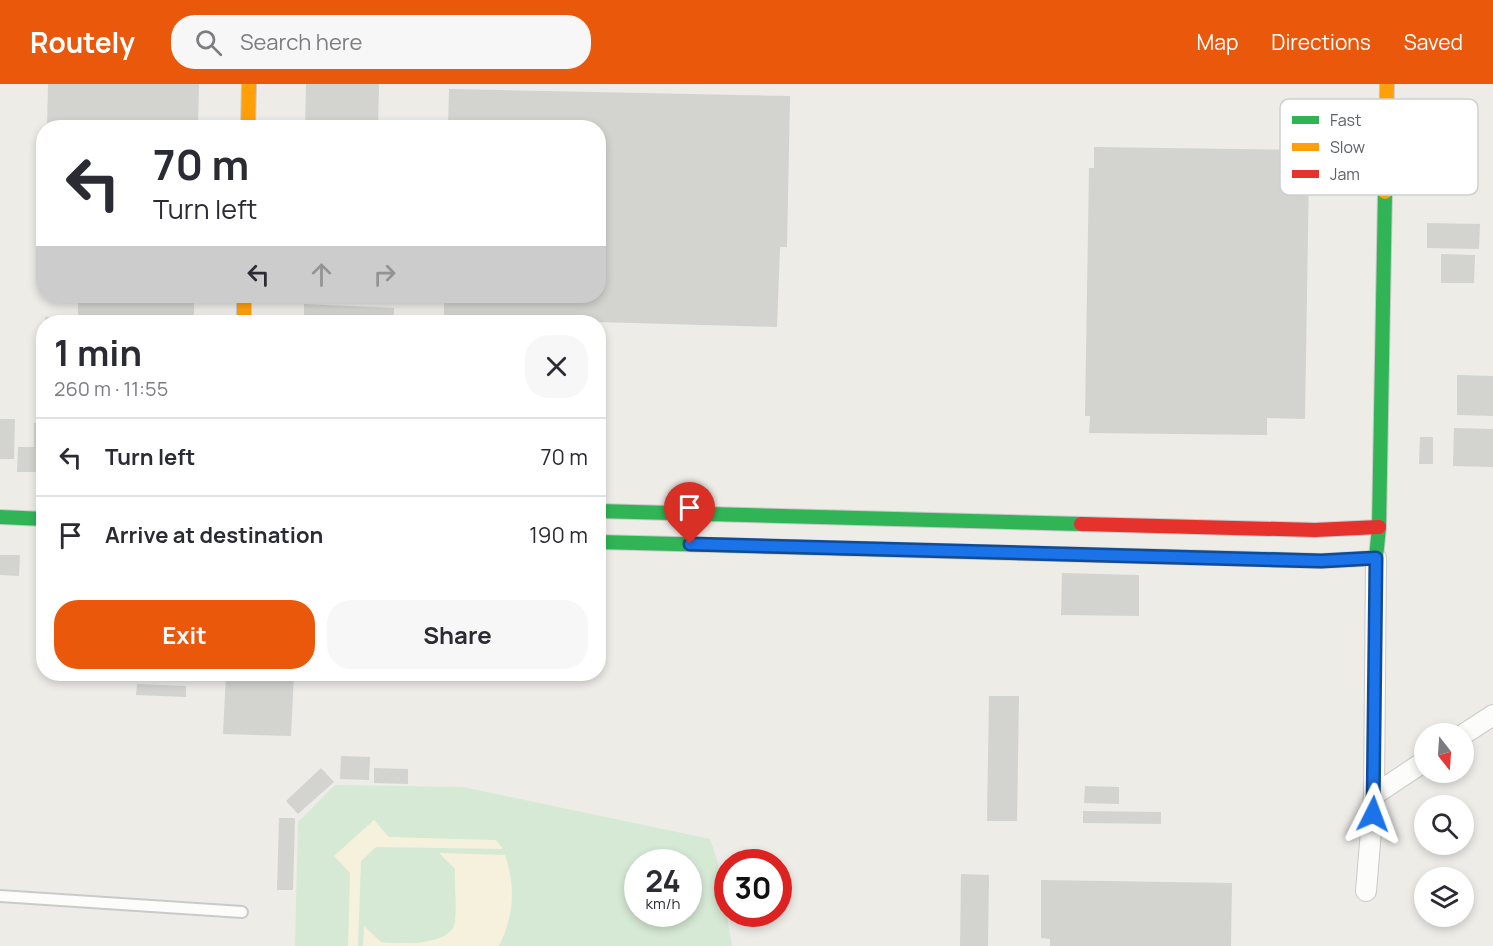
<!DOCTYPE html>
<meta charset="utf-8">
<style>
body{margin:0;font-family:Manrope,sans-serif;background:#f7f7f7;color:#2b2b33;height:100vh;display:flex;flex-direction:column;font-size:22px;white-space:nowrap}
*{box-sizing:border-box;margin:0}
p{font-size:20px;color:#7c7c81}
.icon{flex:none;width:33px;height:33px;fill:none;stroke:currentColor;stroke-width:2;stroke-linecap:round;stroke-linejoin:round}
.map{position:relative;flex:1;overflow:hidden}
.details{position:absolute;left:36px;top:231px;width:570px;height:366px;display:flex;flex-direction:column;background:#fff;border-radius:24px;box-shadow:0 3px 9px #0003}
.details>*{flex:none}
.top-card{position:absolute;left:36px;top:36px;width:570px;height:183px;border-radius:24px;box-shadow:0 3px 9px #0003;background:#fff;color:#2b2b33;overflow:hidden}
.needle{width:39px;rotate:163deg}
.fabs{position:absolute;left:1414px;top:639px;display:grid;gap:12px}
.fabs a{display:grid;place-items:center;width:60px;height:60px;border-radius:50%;background:#fff;box-shadow:0 3px 9px #0003;font-size:30px}
.speed{position:absolute;left:624px;top:765px;display:flex;gap:12px;font-size:30px;font-weight:700;text-align:center}
.speed>*{display:grid;place-content:center;width:78px;height:78px;border-radius:50%;background:#fff;box-shadow:0 3px 9px #0003;line-height:1}
.speed small{font-size:15px;font-weight:400}
.speed .limit{border:9px solid #d22;background:#fff;color:#111}
.pin{position:absolute;display:grid;place-items:center;width:51px;height:51px;color:#fff;margin:-62px -26px;border-radius:50% 50% 50% 0;rotate:-45deg;box-shadow:0 0 6px #0007}
.pin .icon{rotate:45deg}
.me{position:absolute;width:66px;margin:-33px;rotate:3deg;stroke-linejoin:round;filter:drop-shadow(0 0 4px #0008)}
.turn{display:flex;align-items:center;gap:21px;height:126px;padding:0 18px;font-size:27px}
.turn .icon{width:78px;height:78px;stroke-width:2.5}
.turn b{display:block;font-size:42px;line-height:51px}
.lanes{display:flex;align-items:center;height:57px;padding:0 18px;background:#0003;justify-content:center;gap:30px;direction:ltr}
.lanes .off{opacity:.35}
.round{display:grid;place-items:center;flex:none;width:63px;height:63px;border-radius:24px;background:#f7f7f7}
.headline{display:flex;align-items:center;justify-content:space-between;height:102px;padding:0 18px}
h1{font-size:36px;font-weight:700;line-height:45px}
.button{display:flex;gap:12px;margin-top:auto;padding:12px 18px}
.button a{flex:1;height:69px;border-radius:24px;background:#ea580c;color:#fff;font-size:24px;font-weight:700;line-height:69px;text-align:center}
.button a+a{background:#f7f7f7;color:#2b2b33}
ul{padding:0;list-style:none}
li{display:flex;align-items:center;gap:18px;height:78px;padding:0 18px;border-top:2px solid #e1e1e2}
li div{flex:1}
li b{display:block;font-size:22px}
li em{font-style:normal}
header{display:flex;align-items:center;gap:36px;box-sizing:border-box;height:84px;padding:0 30px;background:#ea580c;color:#fff}
header strong{font-size:28px}
nav{display:flex;gap:33px;margin-inline-start:auto;font-size:21px}
.search{width:420px;height:54px;background:#f7f7f7;display:flex;align-items:center;gap:15px;box-sizing:border-box;padding:0 21px;border-radius:24px;color:#7c7c81;font-size:22px}
.map>svg:first-child{display:block}
.green{fill:#d5e9d4;fill-rule:evenodd}
.sand{fill:#f5f1dd}
.building{fill:#d3d3d0}
.lines{fill:none;stroke-linecap:round;stroke-linejoin:round}
.lane-casing{stroke:#cacac9;stroke-width:14}
.street-casing{stroke:#cacac9;stroke-width:22}
.fast-casing{stroke:#c9c9c7;stroke-width:16}
.slow-casing{stroke:#c9c9c7;stroke-width:16}
.jam-casing{stroke:#c9c9c7;stroke-width:16}
.lane{stroke:#fcfcfb;stroke-width:10}
.street{stroke:#fcfcfb;stroke-width:20}
.fast{stroke:#30b455;stroke-width:14}
.slow{stroke:#ff9f0a;stroke-width:14}
.jam{stroke:#e5322d;stroke-width:14}
.route-casing{stroke:#114b97;stroke-width:15}
.route{stroke:#1a73e8;stroke-width:10}
.key{fill:#fff;stroke:#cecfd1;stroke-width:1.5}
.key-label{font-size:16px;fill:#5d6065}
</style>
<header>
<strong>Routely</strong>
<div class="search"><svg class="icon" aria-label="search" viewBox="0 0 24 24"><circle cx="10" cy="10" r="6"/><path d="M15 15l6 6"/></svg>Search here</div>
<nav><a>Map</a><a>Directions</a><a>Saved</a></nav>
</header>
<div class="map">
<svg width="1493" height="862" viewBox="0 0 1493 862">
<rect width="100%" height="100%" fill="#edece7"/>
<path class="green" d="M 335,701 L 463,703 L 710,755 L 718,779 L 732,862 L 295,862 L 298,738 ZM 638,778 L 688,778 L 688,830 L 638,830 Z"/>
<path class="sand" d="M 374,736 L 389,753 L 496,756 L 503,765 L 376,763 L 361,777 L 358,862 L 348,862 L 350,789 L 334,772 Z
M 439,769 L 505,771 C 516,803 514,832 499,862 L 363,862 L 364,842 L 381,858 C 403,860 451,862 455,838 C 457,821 454,802 455,785 Z"/>
<path class="building" d="M 48,0 L 199,0 L 198,44 L 47,44 Z
M 306,0 L 379,0 L 378,44 L 305,44 Z
M 449,5 L 790,12 L 787,163 L 780,163 L 777,243 L 598,238 L 444,238 L 444,212 L 598,212 L 598,44 L 448,44 Z
M 1094,63 L 1304,66 L 1304,87 L 1309,87 L 1305,335 L 1267,334 L 1267,351 L 1089,349 L 1090,332 L 1085,332 L 1089,84 L 1094,84 Z
M 1427,139 L 1480,140 L 1479,165 L 1427,164 Z
M 1441,170 L 1475,171 L 1474,199 L 1441,199 Z
M 78,212 L 194,212 L 194,238 L 45,238 L 45,233 L 78,233 Z
M 304,220 L 394,224 L 394,238 L 288,238 L 289,231 L 304,232 Z
M 1457,291 L 1493,292 L 1493,332 L 1457,331 Z
M 0,335 L 15,335 L 14,375 L 0,375 Z
M 34,339 L 44,339 L 42,388 L 17,388 L 18,363 L 34,363 Z
M 1454,344 L 1493,345 L 1493,383 L 1453,382 Z
M 1420,353 L 1433,353 L 1433,380 L 1419,380 Z
M 0,471 L 20,471 L 19,492 L 0,491 Z
M 1062,489 L 1139,491 L 1139,532 L 1061,531 Z
M 226,590 L 294,590 L 291,652 L 223,650 Z
M 137,600 L 186,602 L 186,613 L 136,611 Z
M 989,612 L 1019,612 L 1017,737 L 987,737 Z
M 341,672 L 370,673 L 369,696 L 340,695 Z
M 321,684 L 334,698 L 298,730 L 286,717 Z
M 374,684 L 408,685 L 408,700 L 374,699 Z
M 1085,702 L 1119,703 L 1119,720 L 1084,719 Z
M 1083,727 L 1161,728 L 1161,740 L 1083,739 Z
M 279,734 L 295,734 L 293,806 L 277,806 Z
M 961,790 L 989,791 L 988,862 L 960,862 Z
M 1041,796 L 1232,799 L 1231,862 L 1050,862 L 1050,855 L 1041,854 Z"/>
<g class="lines">
<g class="lane-casing">
<path id="lane" d="M 0,812 L 242,828"/>
</g>
<g class="street-casing">
<path id="street" d="M 1464,650 L 1493,631
M 1374,711 L 1425,677
M 1366,807 L 1374,711 L 1376,474"/>
</g>
<g class="fast-casing">
<path id="fast" d="M 598,427 L 1081,440
M 0,433 L 44,435
M 598,458 L 904,466
M 1254,475 L 1321,477 L 1376,474 L 1379,443 L 1385,108"/>
</g>
<g class="slow-casing">
<path id="slow" d="M 248,44 L 249,0
M 1385,108 L 1387,0
M 244,212 L 244,238
M 904,466 L 1254,475"/>
</g>
<g class="jam-casing">
<path id="jam" d="M 1081,440 L 1315,446 L 1379,443"/>
</g>
<use href="#lane" class="lane"/>
<use href="#street" class="street"/>
<use href="#fast" class="fast"/>
<use href="#slow" class="slow"/>
<use href="#jam" class="jam"/>
</g>
<g class="lines">
<g class="route-casing">
<path id="route" d="M 690,460 L 1321,477 L 1376,474 L 1373,730"/>
</g>
<use href="#route" class="route"/>
</g>
<rect x="1280" y="15" width="198" height="96" rx="9" class="key"/>
<rect x="1292" y="32" width="27" height="8" fill="#30b455"/>
<rect x="1292" y="59" width="27" height="8" fill="#ff9f0a"/>
<rect x="1292" y="86" width="27" height="8" fill="#e5322d"/>
<g class="key-label">
<text x="1330" y="42">Fast</text>
<text x="1330" y="69">Slow</text>
<text x="1330" y="96">Jam</text>
</g>
</svg>
<div class="fabs">
<a><svg class="needle" viewBox="-14 -14 28 28"><path d="M0-13l5 13h-10z" fill="#e53935"/><path d="M0 13l5-13h-10z" fill="#7c7c81"/></svg></a>
<a><svg class="icon" aria-label="search" viewBox="0 0 24 24"><circle cx="10" cy="10" r="6"/><path d="M15 15l6 6"/></svg></a>
<a><svg class="icon" aria-label="layers" viewBox="0 0 24 24"><path d="M12 4l9 5-9 5-9-5zM3 14l9 5 9-5"/></svg></a>
</div>
<div class="speed"><div>24<small>km/h</small></div><div class="limit">30</div></div>
<div class="pin" style="left:690px;top:460px;background:#d93025"><svg class="icon" aria-label="arrive" viewBox="0 0 24 24"><path d="M6 21V4h12l-3 4 3 4H6"/></svg></div>
<svg class="me" style="left:1373px;top:730px" viewBox="-20 -20 40 40"><path d="M0-17L14 15 0 8-14 15z" fill="#1a73e8" stroke="#fff" stroke-width="4"/></svg>
<div class="top-card">
<div class="turn"><svg class="icon" aria-label="left" viewBox="0 0 24 24"><path d="M17 20v-9H6M10 6l-5 5 5 5"/></svg><div><b>70 m</b>Turn left</div></div>
<div class="lanes"><svg class="icon" aria-label="left" viewBox="0 0 24 24"><path d="M17 20v-9H6M10 6l-5 5 5 5"/></svg><svg class="icon off" aria-label="ahead" viewBox="0 0 24 24"><path d="M12 20V5M6 11l6-6 6 6"/></svg><svg class="icon off" aria-label="right" viewBox="0 0 24 24"><path d="M7 20v-9h11M14 6l5 5-5 5"/></svg></div>
</div>
<section class="details">
<div class="headline"><div><h1>1 min</h1><p>260 m · 11:55</p></div><a class="round"><svg class="icon" aria-label="close" viewBox="0 0 24 24"><path d="M6 6l12 12M18 6L6 18"/></svg></a></div>
<ul>
<li><svg class="icon" aria-label="left" viewBox="0 0 24 24"><path d="M17 20v-9H6M10 6l-5 5 5 5"/></svg><div><b>Turn left</b></div><em>70 m</em></li>
<li><svg class="icon" aria-label="arrive" viewBox="0 0 24 24"><path d="M6 21V4h12l-3 4 3 4H6"/></svg><div><b>Arrive at destination</b></div><em>190 m</em></li>
</ul>
<div class="button"><a>Exit</a><a>Share</a></div>
</section>
</div>
